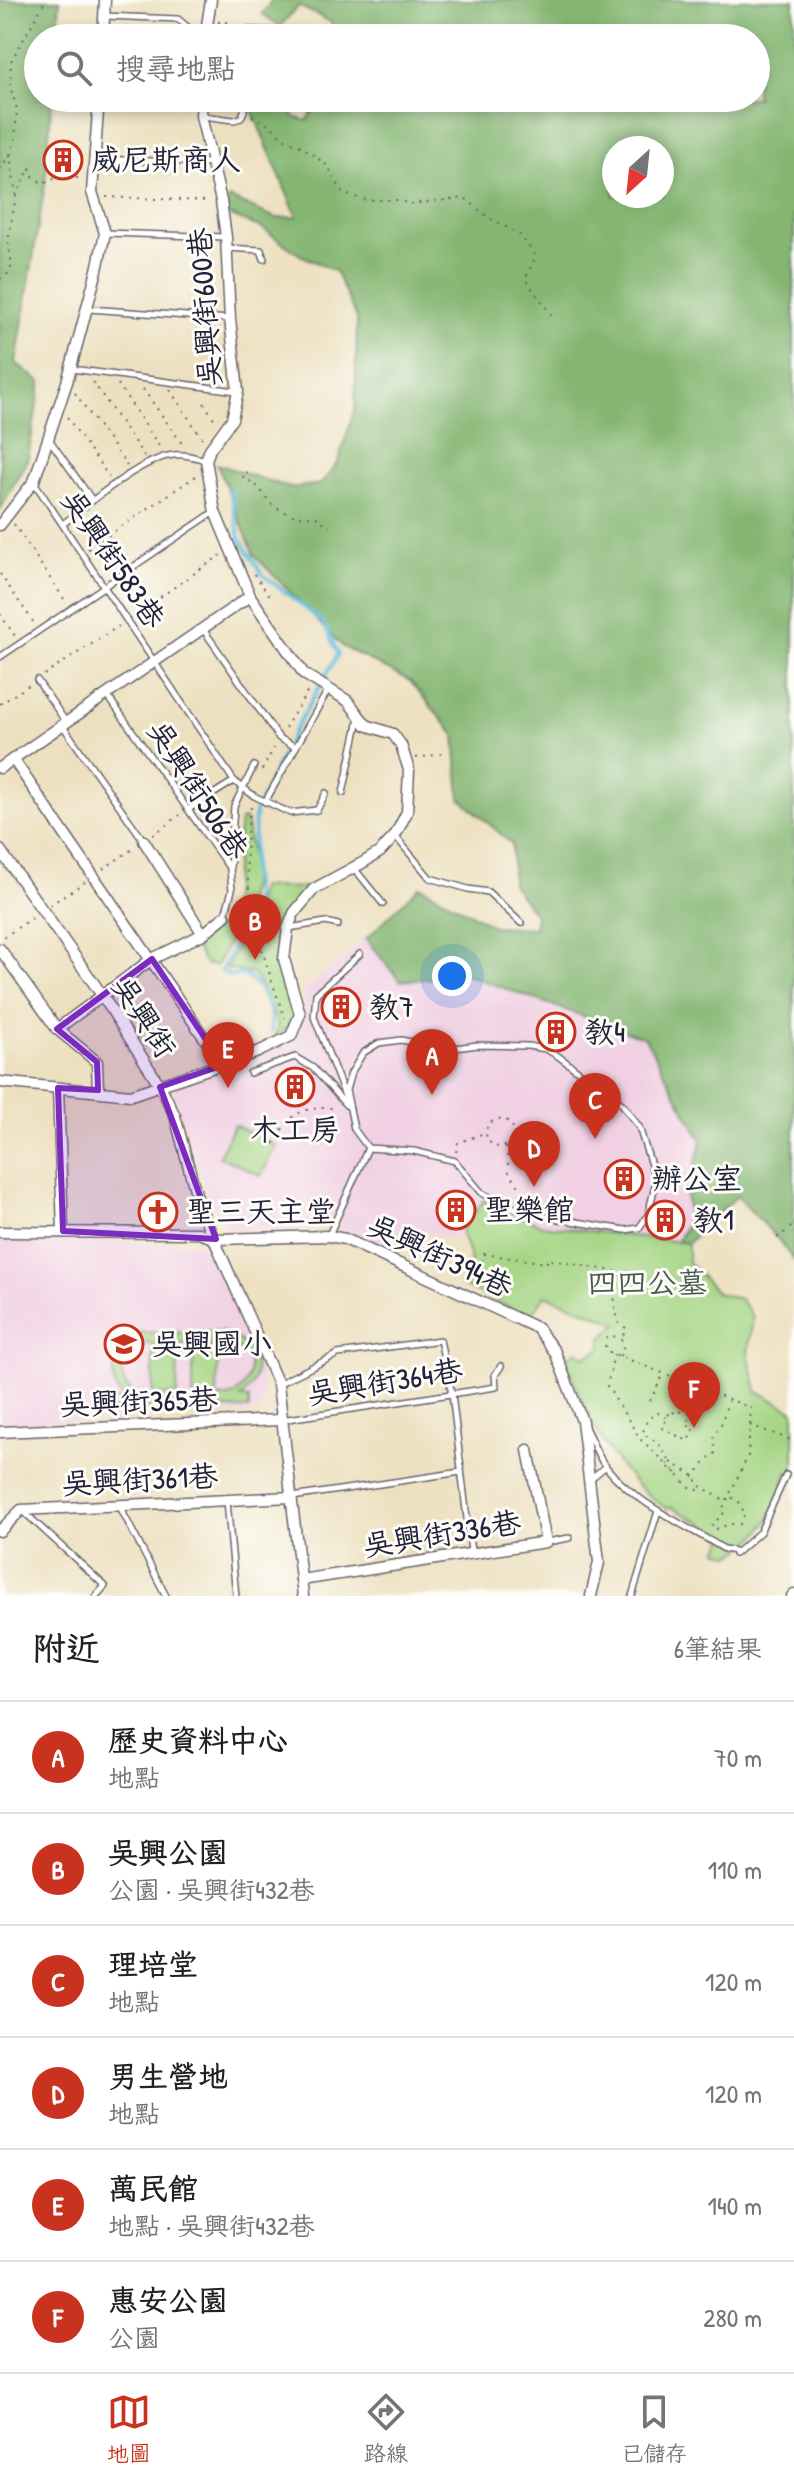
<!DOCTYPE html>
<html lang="zh-TW">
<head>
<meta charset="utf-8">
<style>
	:root { --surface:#fff; --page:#f6f6f6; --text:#202124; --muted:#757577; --line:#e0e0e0; --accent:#c8321e }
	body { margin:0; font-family:"Patrick Hand","LXGW WenKai TC",sans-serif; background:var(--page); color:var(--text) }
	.compass { position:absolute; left:602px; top:136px; width:72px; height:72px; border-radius:50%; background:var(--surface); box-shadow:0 4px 12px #0003; rotate:207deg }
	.you { position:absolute; left:452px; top:976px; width:28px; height:28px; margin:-20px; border:6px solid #fff; border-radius:50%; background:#1a73e8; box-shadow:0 0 0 12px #1a73e833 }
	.badge { display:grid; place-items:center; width:52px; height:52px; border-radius:50%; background:var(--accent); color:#fff; font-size:26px; font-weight:700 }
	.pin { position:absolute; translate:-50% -66px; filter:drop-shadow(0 2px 4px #0008) }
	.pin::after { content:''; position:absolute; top:42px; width:28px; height:24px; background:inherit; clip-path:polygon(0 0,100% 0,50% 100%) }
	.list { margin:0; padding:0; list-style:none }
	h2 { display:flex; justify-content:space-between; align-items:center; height:104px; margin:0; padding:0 32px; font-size:34px }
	h2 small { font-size:26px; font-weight:400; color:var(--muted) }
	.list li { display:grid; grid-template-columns:52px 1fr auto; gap:24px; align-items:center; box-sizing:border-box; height:112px; padding:0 32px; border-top:2px solid var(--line) }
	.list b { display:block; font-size:30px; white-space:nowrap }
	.list p { margin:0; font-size:26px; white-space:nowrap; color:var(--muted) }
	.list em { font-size:26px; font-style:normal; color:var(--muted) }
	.icon { flex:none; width:44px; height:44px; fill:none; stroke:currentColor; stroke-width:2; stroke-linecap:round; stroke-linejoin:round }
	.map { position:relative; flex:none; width:794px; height:1596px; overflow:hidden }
	.search { position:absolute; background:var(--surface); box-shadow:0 4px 12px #0003; left:24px; right:24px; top:24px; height:88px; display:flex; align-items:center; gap:20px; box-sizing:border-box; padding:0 28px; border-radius:44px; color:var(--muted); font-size:30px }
	.sheet { height:776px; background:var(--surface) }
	nav { display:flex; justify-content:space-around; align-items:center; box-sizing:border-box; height:112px; border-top:2px solid var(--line); background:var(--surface); font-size:22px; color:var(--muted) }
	nav a { display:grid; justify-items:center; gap:4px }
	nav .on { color:var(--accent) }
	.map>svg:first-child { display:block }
	.built { fill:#f1d0e3 }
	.green { fill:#a5d584; stroke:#647c60; stroke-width:2; fill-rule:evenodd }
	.forest { fill:#84b672; stroke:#536c56; stroke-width:2; fill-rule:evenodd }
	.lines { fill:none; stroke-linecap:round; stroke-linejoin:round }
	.stream { stroke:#5ebedc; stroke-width:4 }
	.lane-casing { stroke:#69646a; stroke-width:8 }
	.street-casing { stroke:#69646a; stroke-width:13 }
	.path { stroke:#69646a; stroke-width:2; stroke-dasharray:2 6; stroke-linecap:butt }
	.lane { stroke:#fff; stroke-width:5 }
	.street { stroke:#fff; stroke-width:10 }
	.marked { fill:#7b2cbf; fill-opacity:0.2; stroke:#7b2cbf; stroke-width:6; stroke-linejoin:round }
	.labels { text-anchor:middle; stroke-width:6; stroke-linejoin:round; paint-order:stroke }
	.poi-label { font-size:30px; fill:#22223b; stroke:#fdfcf7; text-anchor:start }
	.street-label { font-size:30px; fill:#22223b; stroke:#fdfcf7 }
	.park-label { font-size:30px; fill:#495851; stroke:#fdfcf7 }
</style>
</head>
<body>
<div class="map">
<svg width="794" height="1596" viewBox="0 0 794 1596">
	<rect width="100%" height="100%" fill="#fdfcf7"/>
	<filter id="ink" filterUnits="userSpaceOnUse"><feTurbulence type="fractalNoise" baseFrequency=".0125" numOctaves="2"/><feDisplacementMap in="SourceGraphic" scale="16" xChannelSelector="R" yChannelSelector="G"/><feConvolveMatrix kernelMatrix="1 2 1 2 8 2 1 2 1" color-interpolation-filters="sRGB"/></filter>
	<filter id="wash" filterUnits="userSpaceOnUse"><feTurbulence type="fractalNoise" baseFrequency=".006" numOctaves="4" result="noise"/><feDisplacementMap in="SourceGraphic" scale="32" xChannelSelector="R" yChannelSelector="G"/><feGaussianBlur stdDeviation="1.8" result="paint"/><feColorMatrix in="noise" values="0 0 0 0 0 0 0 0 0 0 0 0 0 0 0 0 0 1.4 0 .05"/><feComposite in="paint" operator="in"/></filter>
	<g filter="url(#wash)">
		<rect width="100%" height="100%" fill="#ede0c0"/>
		<!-- built -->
		<g class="built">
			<path d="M366 939 401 981 466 975 645 1038 702 1141 686 1196 689 1219 677 1242 542 1225 484 1201 455 1239 401 1227 389 1250 321 1221 310 1229H225L205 1187 172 1089 295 1042 305 1015 302 992Z"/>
			<path d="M57 1238 210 1245 262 1375 263 1405 258 1412 102 1421 0 1423V1240Z"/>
		</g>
		<!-- green -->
		<g class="green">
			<path d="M243 819 246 820 253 865 251 885 241 919 216 966 205 964 194 945 226 922 230 916 240 821Z"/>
			<path d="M261 887 307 888 290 909 278 956 290 983 295 1020 275 1037 278 1025 259 982 252 974 226 968 245 933Z"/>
			<path d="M234 1125 276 1145 261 1176 219 1156Z"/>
			<path d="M484 1200 542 1225 688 1243V1262L717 1293 740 1299 753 1317 748 1352 757 1391 794 1411V1473L787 1472C777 1507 765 1538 731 1555L718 1550 726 1536 671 1507 667 1509C610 1471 590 1420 565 1358L577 1351 584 1357 601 1349 602 1338 618 1323 545 1295 530 1317 461 1285 471 1260 461 1231Z"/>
			<path d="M222 1332C255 1342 268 1373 241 1398L249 1399V1409L111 1410V1400H125C107 1383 112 1360 127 1343H111V1333ZM144 1343 153 1344V1395H177L178 1344C195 1344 219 1340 235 1347 258 1356 251 1388 231 1396 221 1400 154 1400 142 1398 137 1397 131 1391 127 1388 114 1366 127 1355 144 1343Z"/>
			<path d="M193 1346H218L217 1396H193Z"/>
		</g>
		<!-- forest -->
		<g class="forest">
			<path d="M0 0H60L57 38H38V98H52L45 184 16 363 41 382 28 458 0 510Z"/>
			<path d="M272 0H794V1261L777 1238 737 1196 688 1243 677 1242 689 1219 686 1196 702 1141 645 1038 467 975 400 981 366 939 420 886 493 926 534 928 536 916 512 884V844L460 798 455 735 410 681 343 647 254 555 217 464 290 488 321 484 338 462 355 409 357 318 335 271 300 255 262 228 226 214 229 198 276 218 297 217 248 101 292 108 294 117 307 121 319 98H756V38H336L331 22 299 6 280 26 262 14ZM614 148H662V196H614Z"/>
		</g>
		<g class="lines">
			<!-- stream -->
			<path class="stream" d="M230 489 240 539 262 574 324 623 338 654 294 731 255 812 252 874 255 905 221 971 230 976 243 974C263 987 273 1007 271 1031"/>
		</g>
	</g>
	<g filter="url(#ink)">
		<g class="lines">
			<!-- lane casing -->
			<g class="lane-casing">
				<g id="lane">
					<path d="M105 16 178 19 191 30 205 31"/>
					<path d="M244 38 245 30 286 31 295 38"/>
					<path d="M202 116 234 120 241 118 244 111 245 98"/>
					<path d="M96 159 210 163"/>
					<path d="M106 233 226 237"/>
					<path d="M227 248 261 250 264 259"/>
					<path d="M89 309 230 319"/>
					<path d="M72 369 236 391"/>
					<path d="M49 439 92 500"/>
					<path d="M34 482 234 781 254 796 290 813 317 810 326 793"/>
					<path d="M63 524C87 505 143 457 174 455 184 454 195 457 205 460"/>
					<path d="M203 629 279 738 296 747"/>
					<path d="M0 657 214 512"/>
					<path d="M37 680 66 722"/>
					<path d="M107 695 230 869 232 890 225 915"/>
					<path d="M63 726 144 841"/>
					<path d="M343 793 359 719"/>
					<path d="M265 802 328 690"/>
					<path d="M189 809 234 781"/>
					<path d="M396 837 430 878 468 889 488 892 521 923"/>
					<path d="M230 868 234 806 254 766"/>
					<path d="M354 868 383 904"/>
					<path d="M289 928 326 922 338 925"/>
					<path d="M250 1073 295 1057 313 1068 346 1105"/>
					<path d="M350 1109 346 1090 351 1073 363 1053 379 1043 401 1040 448 1049 477 1045 528 1046 546 1049 558 1056 622 1104 639 1127 656 1181 648 1215 639 1228 625 1230 541 1216 508 1206 482 1193 455 1161 414 1151 368 1148 354 1129 350 1109 314 1017 316 994 360 954"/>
					<path d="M329 1235 368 1148"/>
					<path d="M280 1383 338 1354 440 1340 452 1394 471 1552"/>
					<path d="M281 1420 496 1387 495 1375 501 1366"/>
					<path d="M586 1429C592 1441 598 1457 606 1467 637 1505 684 1524 724 1549L735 1551V1554L760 1532 786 1475"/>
					<path d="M589 1480 606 1466"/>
					<path d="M292 1497 461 1472"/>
					<path d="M227 1501 236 1596"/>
					<path d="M119 1505 166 1596"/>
					<path d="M24 1512 105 1586 96 1596"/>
					<path d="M547 1542 569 1538"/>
					<path d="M632 1596 658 1511"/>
				</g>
			</g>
			<!-- street casing -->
			<g class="street-casing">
				<g id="street">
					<path d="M103 38 105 0"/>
					<path d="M205 38 211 0"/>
					<path d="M0 525 34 481 67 382 97 270 105 233 92 192 99 98"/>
					<path d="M13 759 223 1065"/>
					<path d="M0 768 250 596"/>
					<path d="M144 841 203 934"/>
					<path d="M0 850 102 995 161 1087 175 1116 199 1205 278 1384 303 1596"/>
					<path d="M0 949 57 1029 97 1062 98 1090"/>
					<path d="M57 1029 152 959 203 934 225 916"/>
					<path d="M0 1082 131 1095 258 1052 291 1036 300 1014 284 959 288 928 294 913 314 889 364 862 380 852 395 836 407 812 409 770 401 745 393 734 366 725 348 701 304 674 250 596 215 512 206 460 210 449 232 419 238 391 230 319 226 237 221 201 201 116 202 98"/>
					<path d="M58 1088 63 1231"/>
					<path d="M0 1232 199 1233 216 1239 329 1236 345 1239 537 1328 555 1352 582 1421 599 1562 591 1596"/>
					<path d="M0 1432 280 1420"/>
					<path d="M0 1531 21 1510 291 1497"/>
					<path d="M301 1580 546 1542 528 1450"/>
					<path d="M792 1596 794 1594"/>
				</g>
			</g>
			<!-- path -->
			<g class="path">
				<path d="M218 22H227L236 31"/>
				<path d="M252 116 271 126 283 138 303 147 328 166 342 192 350 196 367 200H398L410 204 465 198 489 218 519 234 536 256 525 279 553 317"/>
				<path d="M10 155 15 140 17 109 10 86 11 61 46 0"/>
				<path d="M0 169 10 155 16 195 30 168 33 176 43 184 58 177 80 178"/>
				<path d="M106 197 208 201"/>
				<path d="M0 279 9 273 12 265 8 241 16 196"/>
				<path d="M93 382 144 456"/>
				<path d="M118 384 161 449"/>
				<path d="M143 389 183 445"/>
				<path d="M170 390 202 438"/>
				<path d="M75 393 127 466"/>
				<path d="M204 403 215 420"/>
				<path d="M67 417 109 477"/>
				<path d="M248 472 242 476 257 486 273 506 291 515 316 517 330 527"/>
				<path d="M14 524 66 602"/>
				<path d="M88 549 196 476"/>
				<path d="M0 574 34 623"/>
				<path d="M254 574 270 596"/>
				<path d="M0 614 15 636"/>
				<path d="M134 615 221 555"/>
				<path d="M44 675 119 626"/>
				<path d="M0 704 29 685"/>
				<path d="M285 728 309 689"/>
				<path d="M416 758 447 753"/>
				<path d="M262 770 274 748"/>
				<path d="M251 807C236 878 261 952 285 1018"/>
				<path d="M153 835 180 815"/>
				<path d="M103 869 134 848"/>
				<path d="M50 905 85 882"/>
				<path d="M4 937 32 918"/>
				<circle cx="500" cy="1133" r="14"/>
				<path d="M274 1144C290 1112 301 1107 336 1108"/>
				<path d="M506 1147 509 1173 533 1205"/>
				<path d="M456 1152 458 1143 484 1133"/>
				<path d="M777 1238 794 1225"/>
				<path d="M619 1275 614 1303 619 1324 626 1328 622 1338"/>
				<path d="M476 1285 484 1254 547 1263V1259L639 1276"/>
				<path d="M614 1354 607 1386 641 1440 664 1461 665 1465 680 1475"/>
				<path d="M620 1356 623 1348 621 1339 613 1336 607 1338 605 1345 607 1351 751 1408 748 1456 723 1508 724 1513 711 1526 715 1529"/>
				<path d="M650 1401 663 1375"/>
				<path d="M683 1409 690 1412 687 1419 691 1421 688 1428 693 1430 688 1441 662 1428 669 1414 672 1416 674 1412 678 1414 699 1390"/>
				<path d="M666 1418 658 1413C648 1417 644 1424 643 1434L657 1442 671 1462 668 1464C680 1475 687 1492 703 1490"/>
				<path d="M750 1425 794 1441"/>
				<path d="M671 1462 697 1478V1484L725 1501"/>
				<path d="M693 1477 708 1459 715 1455 714 1435 721 1425 728 1401"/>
				<path d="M716 1529 730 1524H740L745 1515 739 1502 729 1496"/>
			</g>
			<!-- lane -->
			<use href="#lane" class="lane"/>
			<!-- street -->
			<use href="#street" class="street"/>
		</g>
	</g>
	<!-- marked area -->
	<path class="marked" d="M152 959 223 1065 160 1087 216 1239 63 1231 58 1088 98 1090 97 1062 57 1029Z"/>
	<!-- icons -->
	<defs>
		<g id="building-ring" transform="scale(2)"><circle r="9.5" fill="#fdfcf7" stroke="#c8321e" stroke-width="1.5"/><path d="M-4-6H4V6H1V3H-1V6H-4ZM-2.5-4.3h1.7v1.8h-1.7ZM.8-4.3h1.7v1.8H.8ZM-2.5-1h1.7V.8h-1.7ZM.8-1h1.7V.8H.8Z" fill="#c8321e"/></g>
		<g id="church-ring" transform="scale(2)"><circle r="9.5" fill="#fdfcf7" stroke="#c8321e" stroke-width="1.5"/><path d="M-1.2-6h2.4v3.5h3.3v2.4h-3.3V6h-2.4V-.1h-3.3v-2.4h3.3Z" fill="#c8321e"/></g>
		<g id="school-ring" transform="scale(2)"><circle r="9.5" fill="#fdfcf7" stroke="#c8321e" stroke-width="1.5"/><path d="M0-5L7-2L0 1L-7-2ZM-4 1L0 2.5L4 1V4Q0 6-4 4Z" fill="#c8321e"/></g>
	</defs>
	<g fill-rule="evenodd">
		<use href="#building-ring" x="63" y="160"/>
		<use href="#building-ring" x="341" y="1007"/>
		<use href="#building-ring" x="556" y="1032"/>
		<use href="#building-ring" x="295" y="1087"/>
		<use href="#building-ring" x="624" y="1179"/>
		<use href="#building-ring" x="456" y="1210"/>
		<use href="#church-ring" x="158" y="1212"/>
		<use href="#building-ring" x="665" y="1220"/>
		<use href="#school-ring" x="124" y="1344"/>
	</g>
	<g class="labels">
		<!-- poi labels -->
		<g class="poi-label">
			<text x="91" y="170">威尼斯商人</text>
			<text x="369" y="1017">教7</text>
			<text x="584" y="1042">教4</text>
			<text x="295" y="1140" text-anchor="middle">木工房</text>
			<text x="652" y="1189">辦公室</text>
			<text x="484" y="1220">聖樂館</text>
			<text x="186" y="1222">聖三天主堂</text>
			<text x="693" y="1230">教1</text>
			<text x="152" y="1354">吳興國小</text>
		</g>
		<!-- street labels -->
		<g class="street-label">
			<text transform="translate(205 307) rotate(-94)" y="10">吳興街600巷</text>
			<text transform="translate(113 559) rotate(56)" y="10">吳興街583巷</text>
			<text transform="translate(198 790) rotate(57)" y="10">吳興街506巷</text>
			<text transform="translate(144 1017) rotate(57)" y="10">吳興街</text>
			<text transform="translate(440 1256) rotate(25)" y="10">吳興街394巷</text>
			<text transform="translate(385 1382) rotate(-9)" y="10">吳興街364巷</text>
			<text transform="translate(139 1402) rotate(-2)" y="10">吳興街365巷</text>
			<text transform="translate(140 1480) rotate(-3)" y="10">吳興街361巷</text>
			<text transform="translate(442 1534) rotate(-9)" y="10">吳興街336巷</text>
		</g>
		<!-- park labels -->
		<g class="park-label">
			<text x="647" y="1293">四四公墓</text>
		</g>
	</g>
</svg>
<svg class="compass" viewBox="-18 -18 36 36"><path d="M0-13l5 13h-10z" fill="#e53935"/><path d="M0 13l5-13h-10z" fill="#757577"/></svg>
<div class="you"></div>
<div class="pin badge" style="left:432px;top:1095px">A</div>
<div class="pin badge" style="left:255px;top:960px">B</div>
<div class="pin badge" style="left:595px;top:1139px">C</div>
<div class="pin badge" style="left:534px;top:1187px">D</div>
<div class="pin badge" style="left:228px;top:1088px">E</div>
<div class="pin badge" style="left:694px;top:1428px">F</div>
<div class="search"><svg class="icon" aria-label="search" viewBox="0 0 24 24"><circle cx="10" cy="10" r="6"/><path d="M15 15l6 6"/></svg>搜尋地點</div>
</div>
<section class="sheet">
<h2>附近<small>6筆結果</small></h2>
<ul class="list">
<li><span class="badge">A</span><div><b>歷史資料中心</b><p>地點</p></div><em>70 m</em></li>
<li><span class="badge">B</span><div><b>吳興公園</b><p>公園 · 吳興街432巷</p></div><em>110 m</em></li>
<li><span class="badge">C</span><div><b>理培堂</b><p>地點</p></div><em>120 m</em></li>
<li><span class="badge">D</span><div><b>男生營地</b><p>地點</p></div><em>120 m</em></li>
<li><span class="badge">E</span><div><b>萬民館</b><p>地點 · 吳興街432巷</p></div><em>140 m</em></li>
<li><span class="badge">F</span><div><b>惠安公園</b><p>公園</p></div><em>280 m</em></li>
</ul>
</section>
<nav>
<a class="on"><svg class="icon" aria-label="map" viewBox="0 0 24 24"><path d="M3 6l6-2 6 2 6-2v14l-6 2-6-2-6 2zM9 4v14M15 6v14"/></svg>地圖</a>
<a><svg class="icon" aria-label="directions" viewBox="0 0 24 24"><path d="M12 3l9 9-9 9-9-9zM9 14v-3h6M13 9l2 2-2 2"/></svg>路線</a>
<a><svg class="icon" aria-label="saved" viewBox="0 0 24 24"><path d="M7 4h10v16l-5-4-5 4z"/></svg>已儲存</a>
</nav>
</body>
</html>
